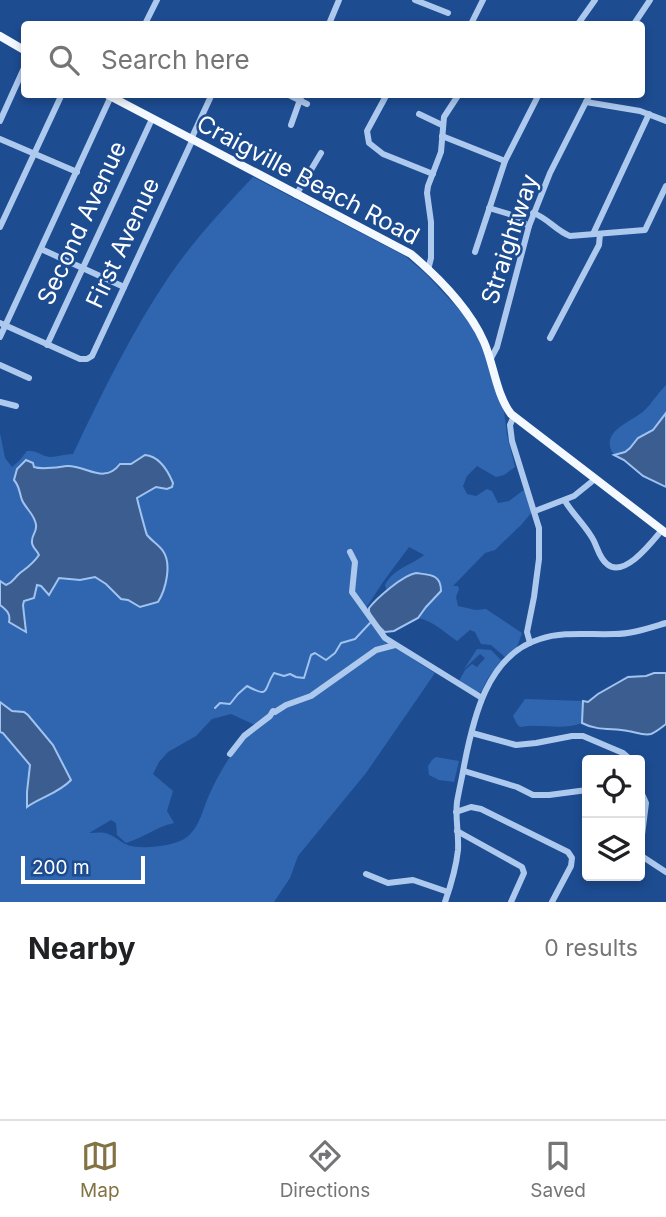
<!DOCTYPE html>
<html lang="en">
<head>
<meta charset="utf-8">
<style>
	:root { --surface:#fff; --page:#f6f6f6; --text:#202124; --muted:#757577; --line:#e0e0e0; --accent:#837344 }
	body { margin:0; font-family:Inter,sans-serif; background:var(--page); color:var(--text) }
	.controls { position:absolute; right:21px; bottom:21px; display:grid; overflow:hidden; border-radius:7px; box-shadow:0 4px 10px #0003 }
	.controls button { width:63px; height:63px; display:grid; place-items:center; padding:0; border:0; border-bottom:2px solid var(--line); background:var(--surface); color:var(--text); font:35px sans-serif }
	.scale { position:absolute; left:21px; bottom:18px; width:124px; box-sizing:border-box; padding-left:7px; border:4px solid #fff; border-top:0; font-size:19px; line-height:24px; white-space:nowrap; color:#fff; -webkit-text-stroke:5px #1d4c91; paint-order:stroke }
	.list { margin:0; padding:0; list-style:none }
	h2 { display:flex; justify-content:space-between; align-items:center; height:91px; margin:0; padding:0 28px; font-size:30px }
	h2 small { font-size:23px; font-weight:400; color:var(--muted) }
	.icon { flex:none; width:38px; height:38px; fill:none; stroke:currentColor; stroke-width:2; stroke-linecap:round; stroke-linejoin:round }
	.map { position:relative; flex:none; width:666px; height:902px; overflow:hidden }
	.search { position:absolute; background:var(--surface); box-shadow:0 4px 10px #0003; left:21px; right:21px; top:21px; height:77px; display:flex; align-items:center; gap:18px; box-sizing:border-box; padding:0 24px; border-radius:7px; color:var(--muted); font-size:26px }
	.sheet { height:217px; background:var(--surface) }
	nav { display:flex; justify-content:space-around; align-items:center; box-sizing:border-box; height:98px; border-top:2px solid var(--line); background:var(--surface); font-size:19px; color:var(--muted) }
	nav a { display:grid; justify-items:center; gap:4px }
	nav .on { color:var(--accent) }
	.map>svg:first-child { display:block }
	.green { fill:#3066af; fill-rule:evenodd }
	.water { fill:#3c5d90; stroke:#a1c3f0; stroke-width:2 }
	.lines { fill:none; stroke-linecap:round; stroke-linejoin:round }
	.stream { stroke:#a1c3f0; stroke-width:2 }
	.minor { stroke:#adc9ee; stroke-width:6 }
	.major { stroke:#f4f8ff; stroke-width:8 }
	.labels { text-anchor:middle; stroke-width:5; stroke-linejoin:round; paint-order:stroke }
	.street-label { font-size:24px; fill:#fff; stroke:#1d4c91 }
</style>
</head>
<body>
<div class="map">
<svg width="666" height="902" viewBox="0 0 666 902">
	<rect width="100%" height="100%" fill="#1d4c91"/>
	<!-- green -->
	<g class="green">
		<path d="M253 177 405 256 426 274 468 319 480 341 504 411 507 435 515 467 504 475 496 477 477 466 467 476 463 486 467 494 476 496 487 489 492 491 498 503 509 501 525 489 533 511 521 525 495 550 485 553 453 586H458L459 589 456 597 458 606 476 610 486 609 522 633 517 647 506 658 491 645 481 644 475 632 470 630 457 641C445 633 434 621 418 618L426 607 437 597 404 578 387 592 385 585C394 568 410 566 424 555L409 547 383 582 366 608C372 617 378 629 385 636 400 651 417 662 435 673L366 773 298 856 290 878 274 902H0V732L3 733 30 765 27 792 36 801 41 797 65 787 12 711 0 702V605C6 610 11 613 10 622L22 630 23 602 37 585 41 586 54 575 147 535C143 521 136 512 137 498L140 496 117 472 102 475 51 467 43 469 34 467 19 486 23 503 36 522 39 556 27 569 21 573 12 582 6 585 0 581V433L5 458 12 467 19 461 27 451C38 450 41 456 50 457 57 457 65 454 73 454 102 393 132 331 170 275 194 240 224 208 253 177ZM231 714 255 725C237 743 220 771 210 793 203 808 200 827 187 837 177 845 153 848 140 847 121 847 120 837 105 833 100 832 94 833 89 833L111 820 116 823 117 835 126 843C143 838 156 827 174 823L167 811 173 791 153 774 159 762 168 752 196 736 212 719Z"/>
		<path d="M666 385V413L659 423 653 429 638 438 625 452 614 455C598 432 631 422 644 411 652 403 658 393 666 385Z"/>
		<path d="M477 649 491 650 502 661 488 678 481 692 477 693 459 681 465 670 472 664 477 667 485 658 480 654 464 669Z"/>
		<path d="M525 699 583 701 582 723C562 731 541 723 520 727L517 724 513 716Z"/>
		<path d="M436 757 459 761 454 782 439 780 429 775 428 766 432 760Z"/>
	</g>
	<!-- water -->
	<g class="water">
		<path d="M666 413V487L643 476 624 460 614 455 625 452 630 448 638 438 653 430Z"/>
		<path d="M145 455C159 456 168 471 173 483L172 487 167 489 156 487 137 498C138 503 146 533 147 535 152 541 159 545 163 551 172 564 166 589 158 602L140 607 128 600 121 599 106 584 95 577 80 580 59 578 49 595 41 586 37 585 34 598 24 601 23 605 26 632 9 622C11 613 6 610 0 605V581L6 585C14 582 14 578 20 573 28 567 33 564 39 555 37 550 31 547 32 541 32 534 37 532 36 525 35 515 26 509 22 500 19 492 20 487 14 480L17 469 26 460 33 463 34 467C43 470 58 467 67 466 86 465 104 485 120 464H131Z"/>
		<path d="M416 573C430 575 441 574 441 591L426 607 418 618 394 631 385 632C378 626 368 618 369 608 377 598 403 575 416 573Z"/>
		<path d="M654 673H666V724C662 727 656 732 651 734 644 736 635 732 628 731 613 728 597 731 582 723L583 701 588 702 598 694 628 677 646 676Z"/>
		<path d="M0 702 12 711 24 712 28 715 53 745 71 780C59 793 41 797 27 807V792L30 765 3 733 0 732Z"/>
	</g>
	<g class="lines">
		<!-- stream -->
		<path class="stream" d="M215 708 220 703 230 704 238 694 247 686C271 699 263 689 274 673L284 676 290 674 296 677 304 678 311 655 315 653 326 660 335 653 341 643 355 639 370 623"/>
		<!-- minor -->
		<g class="minor">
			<path d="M415 0 448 13"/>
			<path d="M145 24 157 0"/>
			<path d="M329 24 339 0"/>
			<path d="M471 24 483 0"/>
			<path d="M578 24 595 0"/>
			<path d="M634 24 650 0"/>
			<path d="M287 94 307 104"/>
			<path d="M387 94 367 131 369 143 383 154 433 174"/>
			<path d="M491 94H492"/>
			<path d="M586 102 640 111 666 121"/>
			<path d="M419 114 442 125"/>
			<path d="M0 121 24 68"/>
			<path d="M291 125 302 94"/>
			<path d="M442 136 505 161"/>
			<path d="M0 139 77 172"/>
			<path d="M296 195 321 153"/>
			<path d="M489 208 509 214 529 226"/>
			<path d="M533 213C548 218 556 231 570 236L645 230 666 186"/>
			<path d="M0 227 62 94"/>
			<path d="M593 234 649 114"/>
			<path d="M41 249 124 287"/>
			<path d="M475 252 505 161 539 94"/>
			<path d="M428 270 431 258V222L427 193 428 186 441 152 444 117 459 94"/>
			<path d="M0 323 80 359H87L92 356 192 141 193 135 212 94"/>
			<path d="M0 337 112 94"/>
			<path d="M550 338 599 245 600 234"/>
			<path d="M47 345 152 119"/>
			<path d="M490 360 497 347 529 226 550 173 590 94"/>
			<path d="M0 365 29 378"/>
			<path d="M0 402 16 406"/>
			<path d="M514 416 510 425 512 441 539 528V559L534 597 527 632 530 643"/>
			<path d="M565 501C572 513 583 523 591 536 597 544 598 557 607 564 624 579 652 542 662 530"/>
			<path d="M535 511 574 496 595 479"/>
			<path d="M350 552 355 562 352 592 385 638 482 698"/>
			<path d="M472 733 516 745 536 743 572 736H583L623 753 631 760"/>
			<path d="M230 754 244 736 270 716 273 711 275 712 286 705 311 696 376 650 395 645"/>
			<path d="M464 771 517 787 533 795H549L587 790"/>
			<path d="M640 779 642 794 646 803 642 835 640 839"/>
			<path d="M456 812 471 807 481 809 568 852 572 858 571 866 552 902"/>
			<path d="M457 831 522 867 524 873 511 902"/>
			<path d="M640 855 666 872"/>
			<path d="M366 874 388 883 413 880 448 892"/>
			<path d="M445 902C451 885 456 868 458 850 459 834 455 818 457 802 459 790 462 778 464 766 473 719 487 655 540 639 563 631 590 635 614 634 632 634 649 628 666 623"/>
		</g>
		<!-- major -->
		<g class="major">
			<path d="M0 36 24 50"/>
			<path d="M106 94 411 254C438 277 470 310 484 342 494 365 496 394 511 414L666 533"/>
		</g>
	</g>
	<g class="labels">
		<!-- street labels -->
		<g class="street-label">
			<text transform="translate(308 180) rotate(28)" y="8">Craigville Beach Road</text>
			<text transform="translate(82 223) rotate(-65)" y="8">Second Avenue</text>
			<text transform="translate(510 239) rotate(-72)" y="8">Straightway</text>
			<text transform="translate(123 243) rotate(-65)" y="8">First Avenue</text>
		</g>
	</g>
</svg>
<div class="controls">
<button><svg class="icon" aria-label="locate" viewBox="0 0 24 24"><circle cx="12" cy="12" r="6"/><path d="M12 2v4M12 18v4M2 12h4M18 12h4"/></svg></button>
<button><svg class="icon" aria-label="layers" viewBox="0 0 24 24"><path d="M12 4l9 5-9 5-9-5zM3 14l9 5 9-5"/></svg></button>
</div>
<div class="scale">200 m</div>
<div class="search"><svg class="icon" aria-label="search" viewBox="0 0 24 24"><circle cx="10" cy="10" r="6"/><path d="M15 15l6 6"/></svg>Search here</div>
</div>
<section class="sheet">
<h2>Nearby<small>0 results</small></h2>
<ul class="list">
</ul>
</section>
<nav>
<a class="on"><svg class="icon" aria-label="map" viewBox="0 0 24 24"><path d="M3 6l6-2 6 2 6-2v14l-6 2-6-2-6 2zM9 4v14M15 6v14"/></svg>Map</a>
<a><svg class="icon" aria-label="directions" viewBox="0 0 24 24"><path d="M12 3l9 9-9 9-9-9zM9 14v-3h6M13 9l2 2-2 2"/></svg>Directions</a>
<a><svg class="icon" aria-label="saved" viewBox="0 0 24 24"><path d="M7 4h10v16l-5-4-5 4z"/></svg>Saved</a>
</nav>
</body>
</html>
